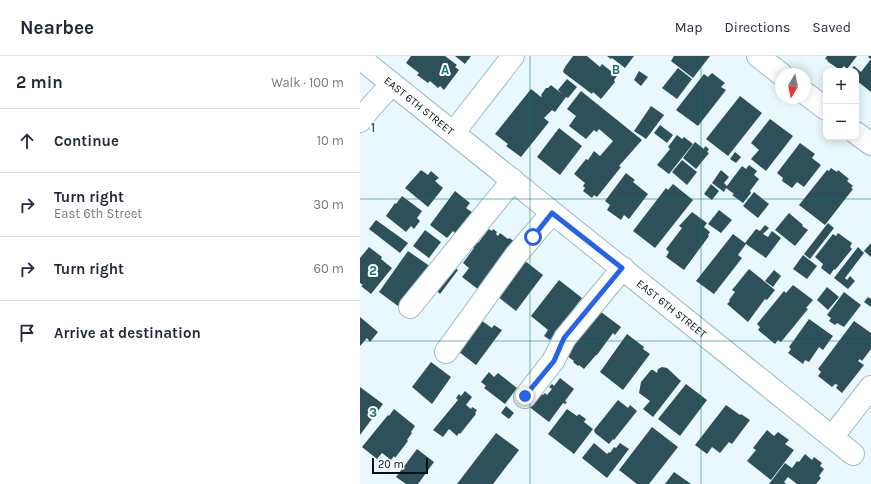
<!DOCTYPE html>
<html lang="en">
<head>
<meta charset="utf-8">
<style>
	:root { --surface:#fff; --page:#f6f6f7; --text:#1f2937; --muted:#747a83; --line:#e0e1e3 }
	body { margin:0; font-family:Karla,sans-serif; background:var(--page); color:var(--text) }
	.controls { position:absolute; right:12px; top:12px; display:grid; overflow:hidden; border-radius:8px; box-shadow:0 2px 10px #0003 }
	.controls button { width:36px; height:36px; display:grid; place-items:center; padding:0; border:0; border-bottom:1px solid var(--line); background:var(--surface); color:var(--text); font:20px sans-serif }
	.compass { position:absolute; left:415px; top:12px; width:36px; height:36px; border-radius:50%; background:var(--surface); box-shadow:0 2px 10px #0003; rotate:190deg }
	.scale { position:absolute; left:12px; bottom:10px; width:56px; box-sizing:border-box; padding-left:4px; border:2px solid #051115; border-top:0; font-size:11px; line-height:14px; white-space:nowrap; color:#051115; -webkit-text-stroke:3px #fff; paint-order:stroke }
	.stop { position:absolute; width:12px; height:12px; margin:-9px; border:3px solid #2563eb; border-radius:50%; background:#fff }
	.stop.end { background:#2563eb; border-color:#fff; box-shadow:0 1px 4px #0008 }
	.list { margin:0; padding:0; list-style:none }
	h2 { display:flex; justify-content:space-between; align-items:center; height:52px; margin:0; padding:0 16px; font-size:17px }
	h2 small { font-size:13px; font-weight:400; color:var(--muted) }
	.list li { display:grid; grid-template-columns:26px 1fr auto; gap:12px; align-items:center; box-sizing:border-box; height:64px; padding:0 16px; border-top:1px solid var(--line) }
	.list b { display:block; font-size:15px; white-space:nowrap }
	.list p { margin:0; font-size:13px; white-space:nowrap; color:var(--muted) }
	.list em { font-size:13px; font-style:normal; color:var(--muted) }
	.icon { flex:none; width:22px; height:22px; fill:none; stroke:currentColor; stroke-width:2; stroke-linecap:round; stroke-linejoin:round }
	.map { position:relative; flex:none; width:511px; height:428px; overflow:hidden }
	header { display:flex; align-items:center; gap:24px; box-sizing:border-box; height:56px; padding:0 20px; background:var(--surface); border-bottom:1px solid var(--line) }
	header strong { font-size:19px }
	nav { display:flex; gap:22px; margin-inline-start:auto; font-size:14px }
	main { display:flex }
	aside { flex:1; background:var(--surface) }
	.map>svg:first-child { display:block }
	.building { fill:#2d505a }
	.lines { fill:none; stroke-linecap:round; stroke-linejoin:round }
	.minor-casing { stroke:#99bcc7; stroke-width:24 }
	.minor { stroke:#fff; stroke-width:22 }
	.route { stroke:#2563eb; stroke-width:5 }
	.grid { fill:none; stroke:#0f766e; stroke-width:1; stroke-opacity:0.55 }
	.labels { text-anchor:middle; stroke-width:4; stroke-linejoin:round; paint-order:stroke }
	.street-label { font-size:11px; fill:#051115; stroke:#fff }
	.grid-label { font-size:13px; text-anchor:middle; font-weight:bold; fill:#0f766e; stroke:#fff; stroke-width:4; stroke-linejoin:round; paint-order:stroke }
</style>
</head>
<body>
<header>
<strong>Nearbee</strong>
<nav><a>Map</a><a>Directions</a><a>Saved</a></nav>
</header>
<main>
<aside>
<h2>2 min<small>Walk · 100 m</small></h2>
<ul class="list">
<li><svg class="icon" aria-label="ahead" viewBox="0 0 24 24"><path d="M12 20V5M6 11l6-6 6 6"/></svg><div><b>Continue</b></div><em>10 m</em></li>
<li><svg class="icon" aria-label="right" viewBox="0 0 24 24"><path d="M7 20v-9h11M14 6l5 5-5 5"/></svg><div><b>Turn right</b><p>East 6th Street</p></div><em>30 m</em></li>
<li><svg class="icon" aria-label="right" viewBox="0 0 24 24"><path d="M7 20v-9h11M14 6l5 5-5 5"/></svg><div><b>Turn right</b></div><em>60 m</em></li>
<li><svg class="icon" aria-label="arrive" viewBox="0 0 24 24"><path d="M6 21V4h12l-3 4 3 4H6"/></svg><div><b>Arrive at destination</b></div></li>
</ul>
</aside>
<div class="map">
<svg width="511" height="428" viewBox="0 0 511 428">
	<rect width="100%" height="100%" fill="#e9f8fc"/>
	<!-- building -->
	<g class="building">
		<path d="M51 0H85L97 9 95 11 99 14 84 34 80 30 78 32 70 25 68 27 57 19 59 17 46 7Z"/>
		<path d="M95 0H111L105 8Z"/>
		<path d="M213 0H227L240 11 242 8 257 20 254 24 255 26 241 43 233 36 232 38 204 17 203 15 205 11Z"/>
		<path d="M247 0H274L265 12 252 2 251 3Z"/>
		<path d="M314 0H350L333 22 311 5Z"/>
		<path d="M467 0H497L487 13 484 10 480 14 467 5 468 4 465 3Z"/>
		<path d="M509 0H511V36L496 24V15H490L494 10 501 16 511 3 508 1Z"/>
		<path d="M318 12 332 23 317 43 302 32Z"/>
		<path d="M279 15 288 21 281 30 274 24Z"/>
		<path d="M352 17 365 27 361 31 366 34 338 70 316 54 344 18 348 21Z"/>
		<path d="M207 23 217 31 208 42 206 41 195 56 192 54 184 62 189 66 161 101 146 90 148 88 135 78 171 33 181 41 182 40 181 39 186 32H188L191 29 202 38 198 34Z"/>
		<path d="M221 35 282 84 259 110 261 111 237 141 234 139 232 142 223 135 225 132 223 130 225 127 214 118 226 103 228 104 234 95 240 100 253 85 239 73 237 76 234 74 226 83 209 70 216 60 207 53Z"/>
		<path d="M380 40 402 57 368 100 346 83Z"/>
		<path d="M291 50 304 59 286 83 274 75Z"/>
		<path d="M410 63 433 80 406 115 391 103 399 94 391 87Z"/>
		<path d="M300 69 313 79 307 87 294 77Z"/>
		<path d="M199 72 222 90 200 119 177 101Z"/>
		<path d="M317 79 322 83 324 81 333 88 309 118 297 109 310 93 308 91Z"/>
		<path d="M335 86 344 93 345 90 349 93 347 96 349 97 336 113 323 102Z"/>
		<path d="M440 87 455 98 452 102 461 109 444 131 437 126 432 132 422 125 423 122 417 117Z"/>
		<path d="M375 96 381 101 376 107 370 103Z"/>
		<path d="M322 104 337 116 327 129 312 116Z"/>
		<path d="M389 109 397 115 394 119 399 123 390 135 391 137 383 147 372 139 374 138 366 132 364 136 352 127 361 114 369 121 364 127 367 130 382 110 386 113Z"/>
		<path d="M471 112 477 116 478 114 489 123 487 125 493 130 491 132 493 133 465 169 439 149 467 114 469 115Z"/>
		<path d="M61 114 68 119 71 115 79 122 75 125 83 132 68 151 45 132Z"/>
		<path d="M266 117 275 124 273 126 288 138 269 163 264 159 261 164 247 154 250 149 245 145Z"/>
		<path d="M313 128 333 144 295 192 273 175 306 132 308 134Z"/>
		<path d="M351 128 359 135 352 144 344 138Z"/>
		<path d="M95 135 110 147 106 152 116 159 97 179 93 175 87 182 70 169Z"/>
		<path d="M394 136 409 148 398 162 383 150Z"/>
		<path d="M42 140 62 155 57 162 60 165 54 173 51 170 46 176 26 160 35 147 36 148Z"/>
		<path d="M359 154 372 164 361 177 348 168Z"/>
		<path d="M332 156 347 167 344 171 350 176 348 179 349 180 324 214 306 201 309 196 306 193 322 172 319 170Z"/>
		<path d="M429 157 443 169 442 170 448 174 435 190 415 174Z"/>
		<path d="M16 164 48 187 40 197 9 173Z"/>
		<path d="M468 167 474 172 450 203 444 198Z"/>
		<path d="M405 169 409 172 403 178 408 181 412 175 421 182 406 202 386 188 378 199 382 202 354 238 336 225 373 178 385 187 396 173 400 175Z"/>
		<path d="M129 173 132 175 133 173 137 176 136 178 138 180 140 177 148 183 149 182 154 185 119 234 102 221 109 212 103 207 114 192 112 191 116 186 118 187Z"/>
		<path d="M65 174 81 186 69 202 53 190Z"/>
		<path d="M478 177 492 187 490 191 492 193 475 214 474 213 470 219 461 212 463 208 455 201 473 178 476 180Z"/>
		<path d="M511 187V201L504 195Z"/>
		<path d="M9 191 22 201 21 203 32 212 11 238 1 230 3 229 0 227V202Z"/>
		<path d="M498 191 504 197 485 222 487 224 490 220 495 225 488 233 474 222Z"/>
		<path d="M48 195 71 211 42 253 19 236Z"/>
		<path d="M443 199 457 210 447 223 433 213Z"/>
		<path d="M160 201 183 219 156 255 133 237Z"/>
		<path d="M90 209 98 214 80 238 73 231Z"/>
		<path d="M389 213 415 234 407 244 405 243 388 266 367 248 370 245 369 244 375 236 372 234Z"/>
		<path d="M414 214 421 220 413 231 405 225Z"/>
		<path d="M199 224 222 242 190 284 184 280 188 274 171 260Z"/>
		<path d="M433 229 453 244 446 252 448 253 421 286 418 284 415 288 398 274 400 271 397 268 424 235 426 237Z"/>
		<path d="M467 231 479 241 468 254 457 244Z"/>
		<path d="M484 236 501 249 484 271 477 267 475 269 469 265 471 262 467 259Z"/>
		<path d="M508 241 511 243V251L504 246Z"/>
		<path d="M237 253 261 271 255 279 253 277 237 299H236L224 313 219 309 218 310 213 306 214 305 203 297Z"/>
		<path d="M0 261 18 276 10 286 7 282 0 290Z"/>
		<path d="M118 262 132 272 134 269 142 274 116 309 94 292Z"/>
		<path d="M449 263 473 280 463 294 459 291 449 306 445 304 443 308 428 297 431 293 429 291Z"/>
		<path d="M494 265 511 277V293L502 305 500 303 498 305 504 309 482 337 476 332 478 329 475 328 472 331 458 320 461 316 458 313Z"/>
		<path d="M267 278 284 291 283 293 290 298 263 334 240 316Z"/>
		<path d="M71 306 91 321 72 348 52 331Z"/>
		<path d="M302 311 307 312 321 325 293 361 283 353 290 345 279 337 281 326 291 314H293L297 317 298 313Z"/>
		<path d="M129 316 134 321 138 317 157 332 145 348 124 332 126 330 121 326Z"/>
		<path d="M200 322 214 333 205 345 207 346 205 348 203 347 189 366 168 350 179 336 183 339 185 337 187 339 192 333 189 331 192 328 194 330Z"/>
		<path d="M326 328 347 344 320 380 298 363Z"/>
		<path d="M0 331 23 348 0 379Z"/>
		<path d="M105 335 112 341 106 349 111 353 112 351 117 354 115 357 116 358 100 378 99 377 97 380 89 373 83 381 73 374 98 344 96 342 99 338 101 340Z"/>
		<path d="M258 344 268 352 270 349 277 355 254 384 253 383 249 388 235 377 234 374Z"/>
		<path d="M366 349 380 359 381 358 390 364 372 388 369 386 360 397 352 391 347 398 335 389Z"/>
		<path d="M146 350 154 357 149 363 141 357Z"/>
		<path d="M34 353 55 370 51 376 52 377 47 384 48 385 35 402 34 400 31 404 22 397 17 403 2 391 28 359 29 360Z"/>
		<path d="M207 353 217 360 219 358 226 363 224 366 233 373 214 398 188 378Z"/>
		<path d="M292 371 318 391 289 428H277L259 414Z"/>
		<path d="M407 374 414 380 418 376 429 384 425 388 434 394 411 424 387 405 396 394 393 392Z"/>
		<path d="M136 377 159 394 133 428H97Z"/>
		<path d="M234 387 247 398 249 396 250 397 254 391 256 392 260 387 269 393 247 422 222 402Z"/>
		<path d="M57 393 74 406 58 428H46L36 421Z"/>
		<path d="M445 398 452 404 454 401 462 407 460 410 464 413 459 420 461 422 456 428H437L428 421 424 426 426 428H409L425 407 432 412 437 405 439 406Z"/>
		<path d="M314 416 331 428H305Z"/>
	</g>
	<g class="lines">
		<!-- minor casing -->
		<g class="minor-casing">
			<g id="minor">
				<path d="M398 0 421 18"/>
				<path id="s1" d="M0 2 493 398"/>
				<path d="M445 37 466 53"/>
				<path d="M0 65 10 52 32 28"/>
				<path d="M94 76 153 0"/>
				<path d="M496 77 511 88"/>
				<path d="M50 251 153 124"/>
				<path d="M86 296 156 199 192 157"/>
				<path d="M165 341 193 305 205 282 263 212"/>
				<path d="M472 381 511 331"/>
			</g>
		</g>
		<!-- minor -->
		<use href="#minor" class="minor"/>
	</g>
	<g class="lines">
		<!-- route -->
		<path class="route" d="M165 340 194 305 204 282 262 212 192 157 173 181"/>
	</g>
	<!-- grid -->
	<path class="grid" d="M170 0V428M341 0V428M0 143H511M0 285H511"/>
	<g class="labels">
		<!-- street labels -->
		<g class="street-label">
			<text dy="4" stroke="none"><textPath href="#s1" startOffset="76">EAST 6TH STREET</textPath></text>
			<text dy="4" stroke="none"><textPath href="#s1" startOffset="400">EAST 6TH STREET</textPath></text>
		</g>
	</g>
	<g class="grid-label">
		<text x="85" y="18">A</text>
		<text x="256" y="18">B</text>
		<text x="13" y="76">1</text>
		<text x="13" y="219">2</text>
		<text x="13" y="361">3</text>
	</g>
</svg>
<div class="controls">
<button>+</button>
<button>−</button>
</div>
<svg class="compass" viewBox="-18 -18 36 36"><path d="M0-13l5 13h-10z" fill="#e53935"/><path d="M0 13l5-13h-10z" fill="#747a83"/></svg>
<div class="scale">20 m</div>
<div class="stop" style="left:173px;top:181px"></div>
<div class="stop end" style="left:165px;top:340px"></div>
</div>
</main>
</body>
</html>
